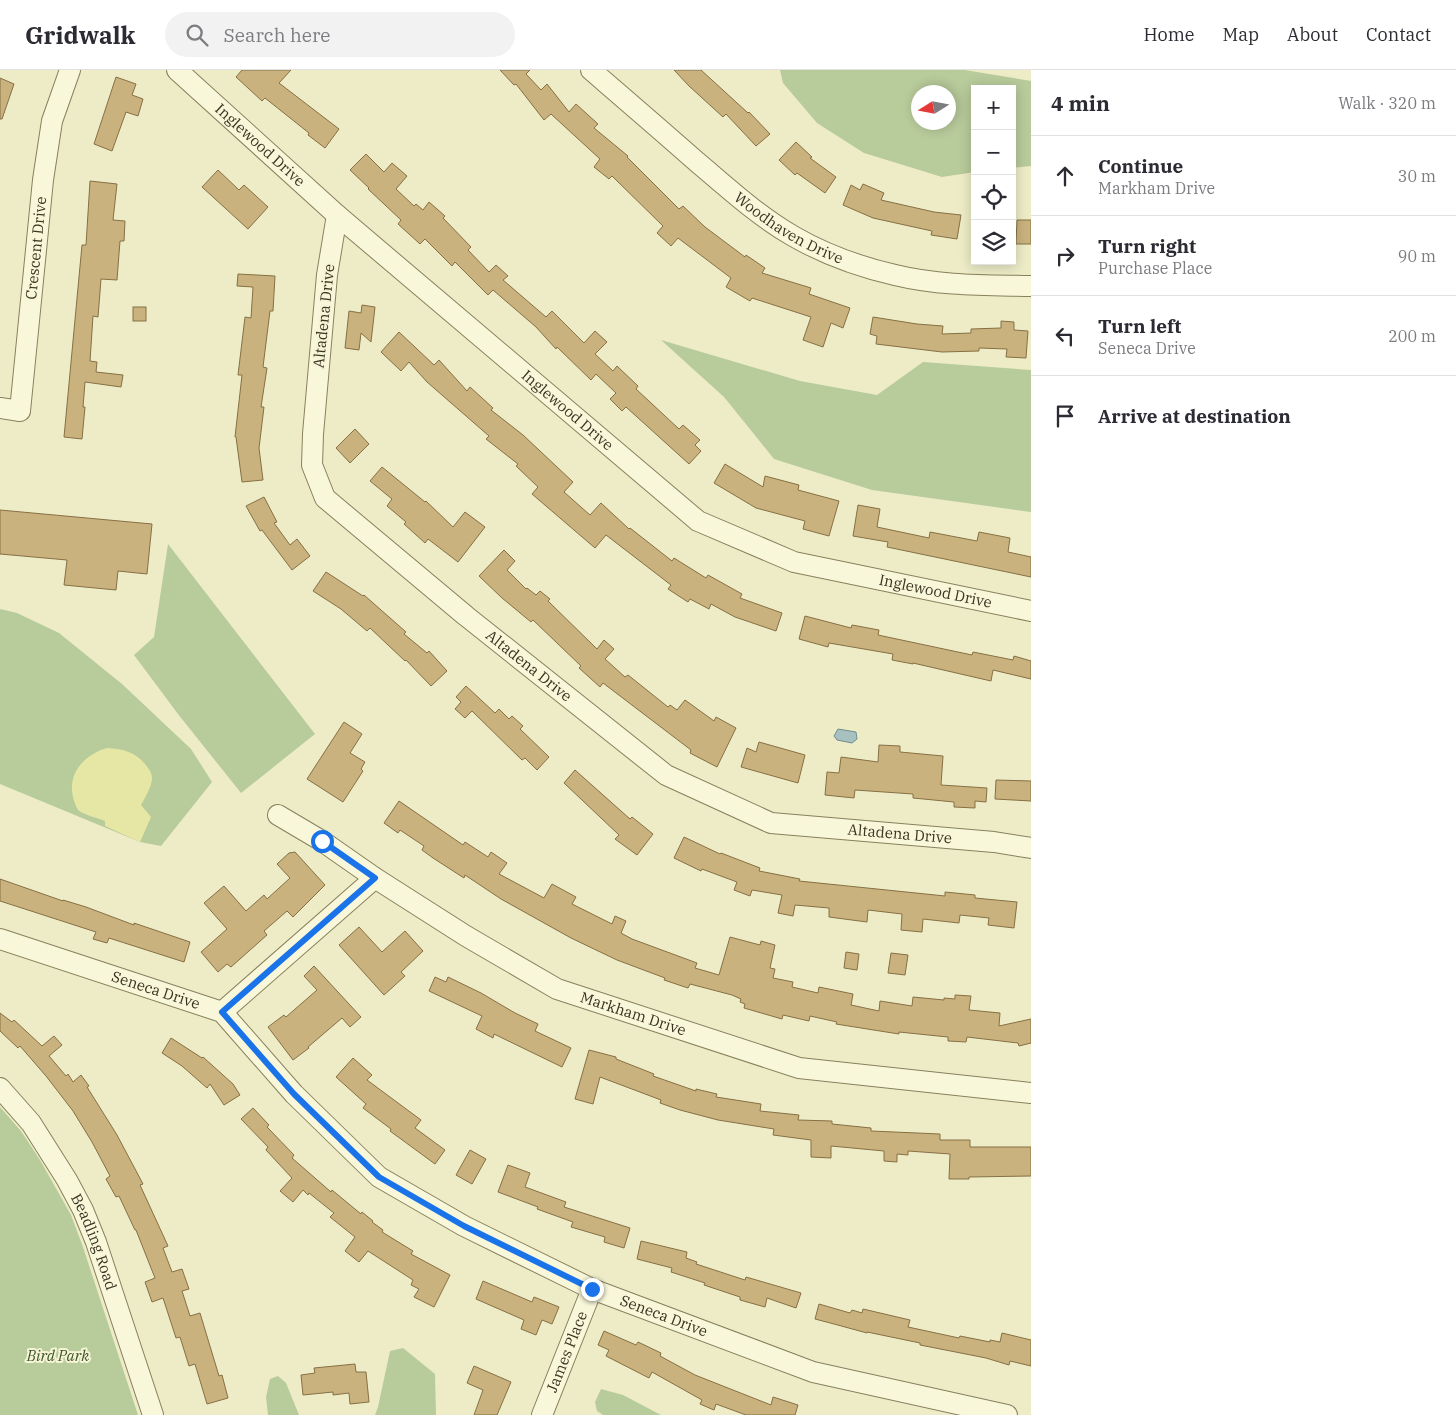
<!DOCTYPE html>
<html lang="en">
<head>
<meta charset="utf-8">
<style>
	:root { --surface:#fff; --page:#f2f2f3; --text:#2b2b33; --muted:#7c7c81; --line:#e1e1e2 }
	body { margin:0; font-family:"IBM Plex Serif",serif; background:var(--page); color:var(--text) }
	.controls { position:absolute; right:15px; top:15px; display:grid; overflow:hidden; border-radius:0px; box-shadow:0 2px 12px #0003 }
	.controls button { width:45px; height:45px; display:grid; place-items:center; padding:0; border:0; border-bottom:1px solid var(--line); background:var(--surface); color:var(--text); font:25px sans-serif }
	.compass { position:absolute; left:911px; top:15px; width:45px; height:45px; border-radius:50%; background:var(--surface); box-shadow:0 2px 12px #0003; rotate:259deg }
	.stop { position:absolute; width:15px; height:15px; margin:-11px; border:4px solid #1a73e8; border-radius:50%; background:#fff }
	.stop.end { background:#1a73e8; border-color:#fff; box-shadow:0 1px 5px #0008 }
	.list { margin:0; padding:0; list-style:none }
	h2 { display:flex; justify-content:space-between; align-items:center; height:65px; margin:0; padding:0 20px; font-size:21px }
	h2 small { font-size:16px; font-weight:400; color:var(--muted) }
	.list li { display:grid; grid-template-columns:32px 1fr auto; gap:15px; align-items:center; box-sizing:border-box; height:80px; padding:0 20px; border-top:1px solid var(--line) }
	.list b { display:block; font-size:19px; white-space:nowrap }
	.list p { margin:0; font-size:16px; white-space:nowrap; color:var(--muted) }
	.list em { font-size:16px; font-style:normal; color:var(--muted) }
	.icon { flex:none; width:28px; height:28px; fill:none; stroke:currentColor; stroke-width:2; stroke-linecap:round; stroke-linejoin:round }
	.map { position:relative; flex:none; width:1031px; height:1345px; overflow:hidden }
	header { display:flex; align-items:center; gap:30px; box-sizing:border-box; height:70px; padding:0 25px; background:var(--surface); border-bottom:1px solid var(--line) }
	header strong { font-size:24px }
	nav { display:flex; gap:28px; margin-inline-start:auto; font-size:18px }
	.search { width:350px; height:45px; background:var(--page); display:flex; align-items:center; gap:12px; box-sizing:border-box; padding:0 18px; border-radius:28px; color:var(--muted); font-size:19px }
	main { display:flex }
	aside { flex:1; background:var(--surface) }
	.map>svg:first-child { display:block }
	.green { fill:#b8cb9b; fill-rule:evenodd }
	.sand { fill:#e7e7a5 }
	.water { fill:#a8c1c0; stroke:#6f8e8f }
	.building { fill:#cab27e; stroke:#867044 }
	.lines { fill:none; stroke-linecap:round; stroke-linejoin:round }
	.minor-casing { stroke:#88805d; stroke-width:22 }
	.minor { stroke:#f8f7da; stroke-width:20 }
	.route { stroke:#1a73e8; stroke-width:6 }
	.labels { text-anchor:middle; stroke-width:4; stroke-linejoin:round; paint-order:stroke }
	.street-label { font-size:15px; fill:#393320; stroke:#f5f4d6 }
	.park-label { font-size:15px; font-style:italic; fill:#3d5427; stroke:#f5f4d6 }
</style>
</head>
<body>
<header>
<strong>Gridwalk</strong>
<div class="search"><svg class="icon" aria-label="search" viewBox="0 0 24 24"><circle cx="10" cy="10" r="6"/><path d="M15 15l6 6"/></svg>Search here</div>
<nav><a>Home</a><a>Map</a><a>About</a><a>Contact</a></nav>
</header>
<main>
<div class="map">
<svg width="1031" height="1345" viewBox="0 0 1031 1345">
	<rect width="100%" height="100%" fill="#edecc7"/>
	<!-- green -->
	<g class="green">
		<path d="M780 0H965L1031 11V96L1012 98V19H975V102L942 107 864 83 817 53 783 13ZM918 22H948V52H918Z"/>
		<path d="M661 270 800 311 877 325 923 292 1031 300V442L872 420 774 389 724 327Z"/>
		<path d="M168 474 315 664 241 723 178 644 134 585 154 567Z"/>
		<path d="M0 539 17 543 59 563 122 614 191 679 212 712 161 776 140 772 0 714Z"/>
		<path d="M0 1037 21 1061 40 1090 71 1145 83 1177 138 1345H0Z"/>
		<path d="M403 1278 435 1304 436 1345H375L378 1337 390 1281Z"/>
		<path d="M278 1306 286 1313 299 1345H268L266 1327 270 1309Z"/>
		<path d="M601 1319 623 1325 661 1345H603L597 1341 595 1332Z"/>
	</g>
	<!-- sand -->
	<path class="sand" d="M107 678C125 679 138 683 148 698 151 702 152 705 152 709 151 718 145 728 141 735L151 747 140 772 105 756V751C97 748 86 745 79 741 76 738 74 731 73 727 67 702 86 684 107 678Z"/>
	<!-- water -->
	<path class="water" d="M838 659 856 662 857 669 852 673 837 670 834 666Z"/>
	<!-- building -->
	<g class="building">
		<path d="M242 0H291L279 13 339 59 325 78 308 65 309 63 265 28 262 31 236 7Z"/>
		<path d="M500 0H530L526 4 541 20 547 14 569 42 576 34 598 54 594 58 628 86 627 87 679 139 683 136 705 157 745 187 746 185 765 198 762 203 811 218 809 224 850 238 843 258 831 253 823 277 803 270 811 247 752 228 750 231 726 217 731 208 678 168 671 176 657 163 663 156 612 106 609 109 594 97 600 89 551 44 544 50 516 14 514 15Z"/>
		<path d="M674 0H701L748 43 749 42 770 64 756 76 726 44 723 47 689 16Z"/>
		<path d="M116 7 136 14 132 25 143 29 138 46 126 42 112 81 94 74Z"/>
		<path d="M0 8 14 14 2 49H0Z"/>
		<path d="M796 72 812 87 810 88 836 107 825 123 797 103 795 105 779 90Z"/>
		<path d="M366 84 384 102 392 93 407 106 396 119 414 136 416 134 423 140 429 132 445 146 443 148 471 177 468 180 489 202 496 195 508 206 503 210 546 247 552 241 584 273 595 261 607 272 595 284 613 301 617 296 638 316 636 319 679 359 683 355 700 370 695 375 701 381 689 394 626 337 622 341 610 329 616 323 596 304 591 310 557 277 556 279 536 257 493 220 488 225 455 192 452 196 425 169 420 174 398 154 401 150 368 119 369 118 350 100Z"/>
		<path d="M218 100 239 120 244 115 268 137 248 159 202 117Z"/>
		<path d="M90 111 117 114 113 150 125 151 124 171H120L117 210 101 209 98 247 93 246 90 291 97 292 96 302 123 305 121 317 85 312 83 337H85L82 369 64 367 82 175H86Z"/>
		<path d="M863 114 884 123 881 130 934 142 961 145 957 169 931 165 932 161 873 148 843 135 851 115 860 120Z"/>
		<path d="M1017 150H1031V174H1016Z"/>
		<path d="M238 204 275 206 273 241H270L263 297 267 298 261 337H264L259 378 263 410 242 412 236 367H235L242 305H238L245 247 251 248 253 217 237 216Z"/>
		<path d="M362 235 375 237 371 272 361 263 359 280 345 278 349 241 361 243Z"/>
		<rect x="133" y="237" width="13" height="14"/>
		<path d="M873 247 917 254 943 256 942 264 971 263V259L1001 258V251L1014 252V260L1028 261 1026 288 1006 287 1007 279 979 278V281L942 282 876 274 877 266 870 264Z"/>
		<path d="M399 262 434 295 439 290 467 321 470 317 493 338 491 340 523 365 573 412 564 422 590 445 601 433 629 459 630 458 672 491 674 488 706 508 708 505 742 524 740 528 782 543 776 561 735 547 711 534 709 539 690 529 688 532 668 519 671 515 606 465 595 478 532 424 538 417 516 396 518 394 486 369 489 366 427 312 409 292 401 301 381 282Z"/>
		<path d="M355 359 369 374 350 393 336 378Z"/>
		<path d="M725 394 763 417 765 406 799 415 798 420 839 431 829 466 803 459 805 451 756 438 714 413Z"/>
		<path d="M382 397 425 432 426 431 453 457 465 442 485 457 458 492 428 469 425 473 404 454 406 452 387 436 392 429 370 411Z"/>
		<path d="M264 427 277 452 274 453 290 475 297 469 310 486 292 500 262 460 260 461 246 436Z"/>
		<path d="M858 435 880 439 877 457 929 468 930 462 977 471 979 462 1010 468 1008 482 1031 487V507L887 477 888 472 853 466Z"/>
		<path d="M0 440 152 454 147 504 118 501 116 520 64 515 67 490 0 484Z"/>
		<path d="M504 480 515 491 507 500 526 519 527 518 536 525 540 521 550 529 548 531 597 579 604 570 614 579 605 589 625 607 628 605 668 637 670 635 677 640 685 630 714 651 716 647 736 658 717 697 690 683 691 680 603 613 600 617 579 598 581 596 533 550 531 552 502 528 479 506Z"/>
		<path d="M326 502 363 526 364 525 406 562 404 564 427 583 429 581 447 601 431 616 406 590 405 591 370 558 367 561 341 539 313 521Z"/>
		<path d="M805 546 851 558 852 555 879 560 878 565 972 585 973 582 1013 590 1014 586 1031 591V609L993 600 991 611 913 593V594L892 590 893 584 829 573 828 577 799 569Z"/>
		<path d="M466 616 495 643 499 639 509 649 512 646 523 656 520 659 549 687 537 700 525 688 522 690 472 641 465 648 455 639 461 632 456 627Z"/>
		<path d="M344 652 362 664 350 683 365 692 361 699 363 701 343 732 307 709Z"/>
		<path d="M759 672 805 685 798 713 741 697 747 678 756 682Z"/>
		<path d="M879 675 900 676V682L943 686 941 715 987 718 986 732 975 731V738L954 737V732L913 728V724L855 720 854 728 825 725 827 702 839 703 841 687 878 692Z"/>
		<path d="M575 700 630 749 632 747 653 764 637 785 615 769 619 765 564 713Z"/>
		<path d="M996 710 1031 711V731L995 729Z"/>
		<path d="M399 731 463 775 465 772 488 787 491 782 507 793 499 804 544 828 552 814 576 827 572 834 612 854 615 846 626 851 621 863 632 869 697 893 695 898 719 905 730 867 760 875 761 871 775 875 770 898 775 899 773 908 793 912 792 917 818 923 819 917 853 924 851 935 879 941 880 931 912 936 913 927 944 930V928L955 929V925L971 926 969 940 1000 943 999 956 1031 949V973L1019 976 1018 973 967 967 966 972 948 971V967L899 962V964L861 958 836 954 837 952 810 946 809 951 783 945 782 949 744 938 745 934 740 932 741 929 732 925 690 914 688 918 664 910 665 908 617 890 571 868 501 829 465 805 464 808 433 788 422 780 424 776 400 760 398 763 384 753Z"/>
		<path d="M684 767 720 784 721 783 760 798 759 801 800 809 799 811 945 826V822L975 825V828L1017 832 1014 858 988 855 989 848 960 845 959 853 923 849 922 862 901 860 902 844 868 840 867 852 829 847V838L795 835 793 846 778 843 782 825 752 820 750 826 734 820 737 812 702 799 701 801 674 788Z"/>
		<path d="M295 782 325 815 293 847 287 841 264 861 267 865 231 897 227 894 218 902 201 882 227 859 204 833 224 816 246 841 264 825 267 829 290 808 277 794 289 783Z"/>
		<path d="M0 809 63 831V830L86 837 134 855V853L190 872 184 892 109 868 107 873 93 869 96 862 0 831Z"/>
		<path d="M359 857 382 882 405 861 423 881 401 902 405 906 384 925 339 875Z"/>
		<path d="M846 882 859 884 857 900 844 898Z"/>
		<path d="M891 883 908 885 905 905 888 903Z"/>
		<path d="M314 896 361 947 350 957 342 948 308 977 309 978 293 990 268 957 284 945 286 947 317 920 304 906Z"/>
		<path d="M435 907 446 912 448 907 481 923 515 943 538 954 535 961 571 978 562 997 494 964 493 968 476 959 482 946 429 921Z"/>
		<path d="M0 943 12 952 14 950 42 976 54 966 62 975 49 986 66 1006 68 1004 73 1012 81 1005 89 1016 87 1017 117 1065 143 1114 140 1115 168 1176 163 1178 172 1202 182 1199 189 1219 182 1221 190 1246 200 1243 219 1306 222 1305 228 1328 207 1334 195 1294 189 1296 180 1267 176 1268 163 1228 152 1232 145 1212 155 1208 136 1160H135L119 1126 116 1127 106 1109 110 1106 92 1072 73 1041 46 1006 20 976 18 978 0 961Z"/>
		<path d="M171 968 202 988 203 987 233 1014 240 1025 224 1035 210 1014 207 1018 182 996 162 983Z"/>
		<path d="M589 980 616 987V989L654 1004 653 1006 696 1021V1019L717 1024 716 1027 761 1034 760 1041 799 1045 798 1050 832 1051V1054L871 1058V1061L940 1064V1070H970V1077H1031V1106L969 1107V1109H949L950 1084 908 1081V1085L897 1084V1092L884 1091V1081L831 1076V1088L811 1087V1070L773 1065 774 1059 718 1050 680 1040 660 1033 661 1030 600 1007 593 1034 575 1029Z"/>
		<path d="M353 988 372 1005 367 1010 421 1050 415 1058 445 1080 435 1094 390 1061 391 1059 363 1038 366 1034 336 1007Z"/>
		<path d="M253 1038 269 1055 267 1057 294 1085 292 1088 331 1122 332 1120 361 1144 362 1142 373 1151 372 1152 383 1160 382 1162 413 1181 411 1184 450 1205 434 1237 414 1227 419 1219 411 1215 413 1210 368 1181 359 1192 345 1181 355 1167 330 1147 334 1143 309 1123 308 1125 303 1120 293 1132 280 1121 292 1108 266 1080 268 1077 241 1049Z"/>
		<path d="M470 1080 486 1089 472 1114 456 1105Z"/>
		<path d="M508 1095 530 1103 525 1117 566 1132 564 1137 630 1158 624 1178 604 1172 605 1167 571 1157 573 1152 537 1139 538 1137 498 1122Z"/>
		<path d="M641 1171 687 1182 686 1188 697 1192 696 1194 745 1210 746 1207 801 1223 796 1238 767 1228 765 1237 740 1230V1227L704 1215 705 1213 671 1202 672 1198 637 1189Z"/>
		<path d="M483 1211 532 1232 534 1227 559 1237 552 1254 542 1250 536 1265 521 1259 524 1250 476 1229Z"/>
		<path d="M819 1234 850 1243 852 1240 862 1243 863 1239 910 1250 908 1257 959 1268 960 1266 990 1272V1270L1000 1272 1002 1263 1031 1270V1296L1010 1291 1009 1295 986 1288 920 1275V1273L867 1262V1263L834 1254 815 1249Z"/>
		<path d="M604 1261 636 1275 638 1272 661 1283 660 1286 695 1305 771 1335 773 1327 798 1335 795 1345H746L716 1334 714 1340 700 1334 702 1330 652 1302 649 1308 606 1286 609 1280 598 1275Z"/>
		<path d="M355 1294 356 1302H366L369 1332 350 1334 349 1323 333 1325V1322L303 1325 301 1305 315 1303 314 1298Z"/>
		<path d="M474 1296 511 1312 497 1345H474L483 1320 467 1313Z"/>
	</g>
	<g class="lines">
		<!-- minor casing -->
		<g class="minor-casing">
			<g id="minor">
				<path id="s1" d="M177 0 337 145 698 451 794 492 1031 541"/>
				<path id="s2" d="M591 0C627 31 662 61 697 92 728 118 758 146 793 166 824 184 860 197 895 205 940 216 985 215 1031 216"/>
				<path id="s3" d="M337 145 327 205 313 364 312 395 325 428 466 546 666 705 771 753 994 772 1031 778"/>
				<path id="s4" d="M0 338 20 341 43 110 52 51 70 0"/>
				<path id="s5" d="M278 745 322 771 375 808 466 866 557 919 799 998 1031 1023"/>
				<path id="s6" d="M0 869 222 942 294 1024 379 1107 464 1156 592 1219 813 1302 1007 1345"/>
				<path d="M222 942 375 808"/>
				<path id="s7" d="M0 1018 31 1053 67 1110 83 1140 96 1172 153 1345"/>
				<path id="s8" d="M542 1345 592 1219"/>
			</g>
		</g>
		<!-- minor -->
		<use href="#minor" class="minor"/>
	</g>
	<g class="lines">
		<!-- route -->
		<path class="route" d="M322 771 375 808 222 942 294 1024 379 1107 464 1156 592 1219"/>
	</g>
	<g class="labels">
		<!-- street labels -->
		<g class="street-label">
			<text dy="5" stroke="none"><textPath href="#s1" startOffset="112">Inglewood Drive</textPath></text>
			<text dy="5" stroke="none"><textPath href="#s2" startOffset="254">Woodhaven Drive</textPath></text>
			<text dy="5" stroke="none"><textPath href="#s4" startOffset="184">Crescent Drive</textPath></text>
			<text transform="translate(324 246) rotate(-84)" y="5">Altadena Drive</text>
			<text dy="5" stroke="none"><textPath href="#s1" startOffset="518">Inglewood Drive</textPath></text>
			<text dy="5" stroke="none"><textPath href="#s1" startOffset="938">Inglewood Drive</textPath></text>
			<text dy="5" stroke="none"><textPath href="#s3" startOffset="551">Altadena Drive</textPath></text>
			<text dy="5" stroke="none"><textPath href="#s3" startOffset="971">Altadena Drive</textPath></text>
			<text dy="5" stroke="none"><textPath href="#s6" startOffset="164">Seneca Drive</textPath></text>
			<text dy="5" stroke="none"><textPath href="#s5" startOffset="409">Markham Drive</textPath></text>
			<text dy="5" stroke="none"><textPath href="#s7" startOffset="182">Beadling Road</textPath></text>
			<text dy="5" stroke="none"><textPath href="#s6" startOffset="779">Seneca Drive</textPath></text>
			<text dy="5" stroke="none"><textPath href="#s8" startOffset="68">James Place</textPath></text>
		</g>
		<!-- park labels -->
		<g class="park-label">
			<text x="58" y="1291">Bird Park</text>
		</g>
	</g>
</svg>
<div class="controls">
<button>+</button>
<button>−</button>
<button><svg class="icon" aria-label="locate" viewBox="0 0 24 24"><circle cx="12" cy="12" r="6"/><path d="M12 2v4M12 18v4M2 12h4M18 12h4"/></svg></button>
<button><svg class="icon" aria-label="layers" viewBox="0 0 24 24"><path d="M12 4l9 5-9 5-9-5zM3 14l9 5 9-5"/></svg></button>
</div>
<svg class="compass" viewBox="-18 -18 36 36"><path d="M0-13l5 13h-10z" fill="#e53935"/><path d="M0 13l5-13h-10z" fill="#7c7c81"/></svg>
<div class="stop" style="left:322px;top:771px"></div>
<div class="stop end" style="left:592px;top:1219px"></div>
</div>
<aside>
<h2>4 min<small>Walk · 320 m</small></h2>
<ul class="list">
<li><svg class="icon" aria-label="ahead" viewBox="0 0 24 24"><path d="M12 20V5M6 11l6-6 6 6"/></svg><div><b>Continue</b><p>Markham Drive</p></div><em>30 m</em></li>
<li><svg class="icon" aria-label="right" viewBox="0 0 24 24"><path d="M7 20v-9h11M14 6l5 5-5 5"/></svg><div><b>Turn right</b><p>Purchase Place</p></div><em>90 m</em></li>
<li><svg class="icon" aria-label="left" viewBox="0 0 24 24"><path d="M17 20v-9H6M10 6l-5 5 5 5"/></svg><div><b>Turn left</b><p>Seneca Drive</p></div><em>200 m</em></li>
<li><svg class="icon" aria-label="arrive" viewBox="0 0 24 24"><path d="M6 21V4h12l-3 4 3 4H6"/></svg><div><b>Arrive at destination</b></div></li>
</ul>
</aside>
</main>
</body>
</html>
